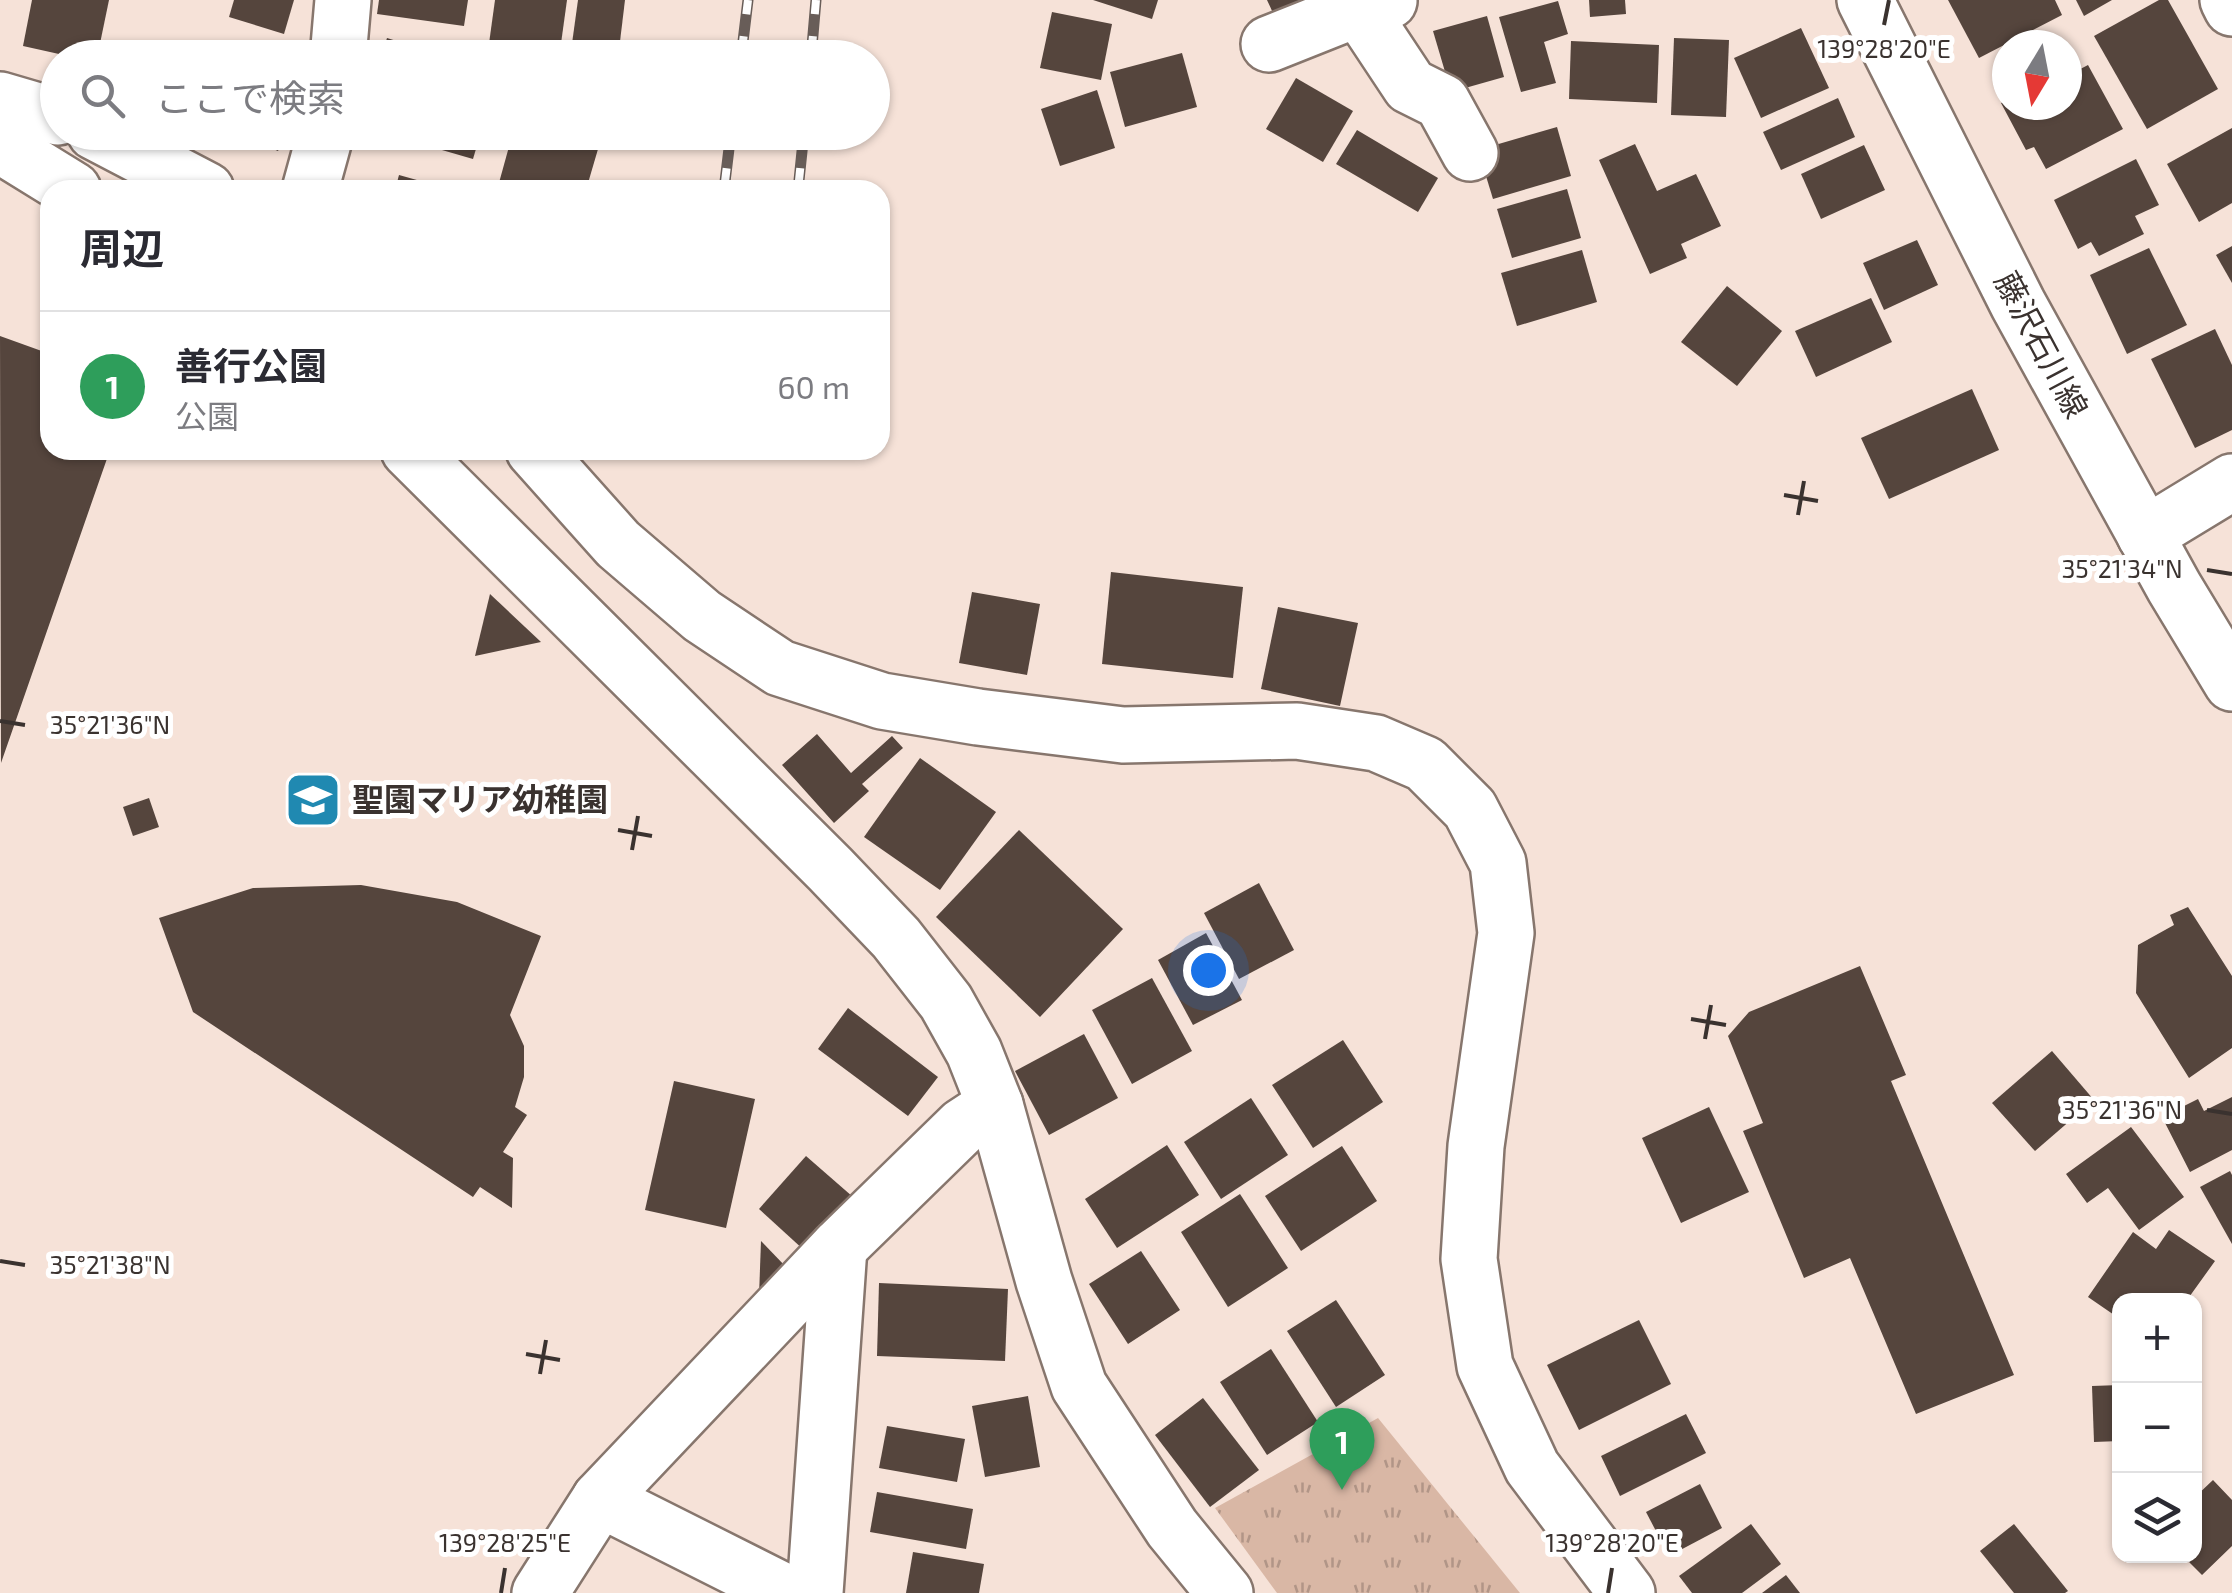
<!DOCTYPE html>
<html lang="ja">
<head>
<meta charset="utf-8">
<style>
	:root { --surface:#fff; --page:#f7f7f7; --text:#2b2b33; --muted:#7c7c81; --line:#e1e1e2; --accent:#b45309 }
	body { margin:0; font-family:"Exo 2","Noto Sans JP",sans-serif; background:var(--page); color:var(--text) }
	.controls { position:absolute; right:30px; bottom:30px; display:grid; overflow:hidden; border-radius:20px; box-shadow:0 2px 8px #0004 }
	.controls button { width:90px; height:90px; display:grid; place-items:center; padding:0; border:0; border-bottom:2px solid var(--line); background:var(--surface); color:var(--text); font:50px sans-serif }
	.compass { position:absolute; left:1992px; top:30px; width:90px; height:90px; border-radius:50%; background:var(--surface); box-shadow:0 2px 8px #0004; rotate:190deg }
	.you { position:absolute; left:1208px; top:970px; width:35px; height:35px; margin:-25px; border:8px solid #fff; border-radius:50%; background:#1a73e8; box-shadow:0 0 0 15px #1a73e833 }
	.badge { display:grid; place-items:center; width:65px; height:65px; border-radius:50%; background:var(--accent); color:#fff; font-size:32px; font-weight:700 }
	.pin { position:absolute; translate:-50% -82px; filter:drop-shadow(0 2px 5px #0008) }
	.pin::after { content:''; position:absolute; top:52px; width:35px; height:30px; background:inherit; clip-path:polygon(0 0,100% 0,50% 100%) }
	.list { margin:0; padding:0; list-style:none }
	h2 { display:flex; justify-content:space-between; align-items:center; height:130px; margin:0; padding:0 40px; font-size:42px }
	h2 small { font-size:32px; font-weight:400; color:var(--muted) }
	.list li { display:grid; grid-template-columns:65px 1fr auto; gap:30px; align-items:center; box-sizing:border-box; height:150px; padding:0 40px; border-top:2px solid var(--line) }
	.list b { display:block; font-size:38px; white-space:nowrap }
	.list p { margin:0; font-size:32px; white-space:nowrap; color:var(--muted) }
	.list em { font-size:32px; font-style:normal; color:var(--muted) }
	.icon { flex:none; width:55px; height:55px; fill:none; stroke:currentColor; stroke-width:2; stroke-linecap:round; stroke-linejoin:round }
	.map { position:relative; flex:none; width:2232px; height:1593px; overflow:hidden }
	.search { position:absolute; background:var(--surface); box-shadow:0 2px 8px #0004; left:40px; top:40px; width:850px; height:110px; display:flex; align-items:center; gap:25px; box-sizing:border-box; padding:0 35px; border-radius:55px; color:var(--muted); font-size:38px }
	.panel { position:absolute; background:var(--surface); box-shadow:0 2px 8px #0004; left:40px; top:180px; width:850px; height:280px; border-radius:30px }
	.map>svg:first-child { display:block }
	.park { fill:url(#park-tufts) }
	.building { fill:#55453d }
	.lines { fill:none; stroke-linecap:round; stroke-linejoin:round }
	.street-casing { stroke:#87766d; stroke-width:60 }
	.secondary-casing { stroke:#87766d; stroke-width:60 }
	.street { stroke:#fff; stroke-width:55 }
	.secondary { stroke:#fff; stroke-width:55 }
	.rail-casing { stroke:#685d58; stroke-width:11 }
	.rail { stroke:#fff; stroke-width:8; stroke-dasharray:22; stroke-linecap:butt }
	.ticks { fill:none; stroke:#3a322f; stroke-width:4 }
	.labels { text-anchor:middle; stroke-width:10; stroke-linejoin:round; paint-order:stroke }
	.street-label { font-size:32px; fill:#3a322f; stroke:#fff }
	.poi-label { font-size:32px; font-weight:bold; fill:#3a322f; stroke:#fff; text-anchor:start }
	.ticks-label { font-size:25px; text-anchor:middle; fill:#3a322f; stroke:#fff; stroke-width:10; stroke-linejoin:round; paint-order:stroke }
</style>
</head>
<body>
<div class="map">
<svg width="2232" height="1593" viewBox="0 0 2232 1593">
	<defs>
		<pattern id="park-tufts" width="24" height="20" patternUnits="userSpaceOnUse" patternTransform="scale(2.5)"><rect width="24" height="20" fill="#d9b7a5"/><path d="M3 7l-1-3M5 7V3M7 7l1-3M15 17l-1-3M17 17v-4M19 17l1-3" fill="none" stroke="#b19587"/></pattern>
	</defs>
	<rect width="100%" height="100%" fill="#f6e2d8"/>
	<!-- park -->
	<path class="park" d="M1378 1418 1520 1593H1277L1215 1508Z"/>
	<!-- building -->
	<g class="building">
		<path d="M32 0H109L97 58H77L23 46Z"/>
		<path d="M234 0H294L284 34 229 17Z"/>
		<path d="M379 0H468L464 26 377 14Z"/>
		<path d="M495 0H567L559 58H487Z"/>
		<path d="M578 0H625L618 58H570Z"/>
		<path d="M1093 0H1158L1152 19Z"/>
		<path d="M1267 0H1303L1273 13Z"/>
		<path d="M1589 0H1625L1626 14 1590 17Z"/>
		<path d="M1948 0H2055L2062 15 1979 58Z"/>
		<path d="M2076 0H2112L2084 16Z"/>
		<path d="M2159 0H2168L2218 89 2147 129 2094 36Z"/>
		<path d="M1558 1 1568 34 1544 42 1556 83 1521 92 1499 17Z"/>
		<path d="M1052 12 1112 24 1101 80 1040 68Z"/>
		<path d="M1487 16 1504 77 1451 92 1433 31Z"/>
		<path d="M1801 28 1829 88 1761 118 1734 58Z"/>
		<path d="M387 38 448 57V58H381Z"/>
		<path d="M1674 38 1729 40 1726 117 1671 115Z"/>
		<path d="M255 40 298 57V58H248Z"/>
		<path d="M1571 41 1659 45 1657 103 1569 99Z"/>
		<path d="M152 46 178 58H147Z"/>
		<path d="M1182 53 1197 107 1125 127 1110 72Z"/>
		<path d="M2088 65 2123 129 2046 169 2034 147 2026 150 2001 103 2007 100V105H2067V76Z"/>
		<path d="M1296 78 1353 111 1323 162 1266 129Z"/>
		<path d="M1097 90 1115 148 1060 166 1041 109Z"/>
		<path d="M1838 98 1855 137 1781 170 1763 132Z"/>
		<path d="M1557 127 1571 176 1493 199 1478 150Z"/>
		<path d="M2232 128V203L2199 222 2167 164Z"/>
		<path d="M1357 130 1438 178 1418 212 1336 164Z"/>
		<path d="M231 132H286L278 151Z"/>
		<path d="M398 132H481L473 159 397 137Z"/>
		<path d="M513 132H603L586 190H497Z"/>
		<path d="M1635 144 1657 191 1696 174 1721 226 1681 244 1687 258 1650 274 1599 160Z"/>
		<path d="M1864 145 1885 190 1821 219 1801 174Z"/>
		<path d="M2136 159 2159 205 2135 216 2144 234 2099 256 2091 242 2078 249 2054 200Z"/>
		<path d="M399 175 449 189 448 190H395Z"/>
		<path d="M1567 189 1581 238 1512 258 1497 209Z"/>
		<path d="M1917 240 1938 285 1884 310 1863 263Z"/>
		<path d="M2232 246V283L2216 255Z"/>
		<path d="M2149 248 2187 325 2127 354 2090 275Z"/>
		<path d="M1582 250 1597 302 1517 326 1501 273Z"/>
		<path d="M1727 286 1782 331 1737 386 1681 342Z"/>
		<path d="M1871 298 1892 342 1816 377 1795 331Z"/>
		<path d="M2215 329 2232 365V430L2195 448 2151 359Z"/>
		<path d="M0 336 50 354V450H110L1 763Z"/>
		<path d="M1972 389 1999 450 1889 499 1861 438Z"/>
		<path d="M1111 572 1243 587 1233 678 1102 664Z"/>
		<path d="M972 592 1040 604 1027 675 959 663Z"/>
		<path d="M490 594 541 642 475 656Z"/>
		<path d="M1278 607 1358 623 1340 706 1261 689Z"/>
		<path d="M817 734 851 773 892 736 903 748 862 784 869 791 834 823 782 765Z"/>
		<path d="M920 758 996 812 940 890 864 837Z"/>
		<path d="M149 798 159 827 133 836 123 807Z"/>
		<path d="M1019 830 1123 929 1040 1017 936 917Z"/>
		<path d="M1259 883 1294 950 1239 979 1204 913Z"/>
		<path d="M361 885 457 902 541 936 510 1015 524 1046V1077L515 1107 527 1115 503 1152 513 1158 512 1208 480 1187 473 1197 193 1012 159 918 253 888Z"/>
		<path d="M2188 907 2232 976V1048L2189 1078 2136 993 2138 945 2174 925 2170 915Z"/>
		<path d="M1206 933 1242 1000 1193 1025 1158 960Z"/>
		<path d="M1860 966 1906 1075 1891 1081 2014 1375 1916 1414 1850 1258 1804 1278 1743 1131 1763 1123 1728 1036 1749 1012Z"/>
		<path d="M1152 978 1192 1051 1132 1084 1092 1010Z"/>
		<path d="M848 1008 938 1077 908 1116 818 1049Z"/>
		<path d="M1084 1034 1118 1098 1049 1135 1015 1071Z"/>
		<path d="M1343 1040 1383 1102 1313 1148 1272 1085Z"/>
		<path d="M2052 1051 2094 1100 2035 1151 1992 1103Z"/>
		<path d="M674 1081 755 1099 726 1228 645 1210Z"/>
		<path d="M2232 1097V1150L2190 1172 2162 1117 2198 1099 2204 1111Z"/>
		<path d="M1251 1098 1288 1155 1221 1199 1184 1142Z"/>
		<path d="M1709 1107 1749 1192 1681 1223 1642 1138Z"/>
		<path d="M2131 1127 2184 1197 2139 1230 2108 1188 2087 1203 2066 1174Z"/>
		<path d="M1167 1145 1199 1195 1117 1248 1085 1199Z"/>
		<path d="M1342 1146 1377 1201 1301 1251 1265 1196Z"/>
		<path d="M806 1156 853 1197 805 1251 759 1209Z"/>
		<path d="M2230 1171 2232 1175V1244L2200 1187Z"/>
		<path d="M1240 1194 1288 1268 1228 1307 1181 1232Z"/>
		<path d="M2169 1230 2215 1261 2187 1300H2120V1319L2088 1297 2133 1232 2156 1249Z"/>
		<path d="M761 1241 787 1268 759 1296Z"/>
		<path d="M1141 1251 1180 1310 1128 1344 1089 1284Z"/>
		<path d="M879 1283 1008 1289 1005 1361 877 1356Z"/>
		<path d="M1336 1300 1385 1375 1336 1407 1287 1331Z"/>
		<path d="M1639 1320 1671 1384 1579 1430 1547 1365Z"/>
		<path d="M1271 1349 1318 1422 1267 1455 1220 1382Z"/>
		<path d="M2120 1385V1441L2094 1442 2092 1386Z"/>
		<path d="M1028 1396 1040 1467 985 1477 972 1406Z"/>
		<path d="M1203 1398 1259 1470 1210 1507 1155 1435Z"/>
		<path d="M1686 1414 1706 1453 1620 1496 1601 1456Z"/>
		<path d="M887 1426 965 1439 957 1482 879 1468Z"/>
		<path d="M2213 1480 2232 1500V1546L2202 1575 2183 1556H2194V1498Z"/>
		<path d="M1700 1484 1722 1528 1669 1556 1646 1512Z"/>
		<path d="M877 1492 973 1509 966 1549 870 1532Z"/>
		<path d="M1751 1524 1781 1564 1742 1593H1692L1679 1576Z"/>
		<path d="M2014 1524 2068 1591 2065 1593H2014L1980 1551Z"/>
		<path d="M913 1552 984 1564 979 1593H906Z"/>
		<path d="M1786 1575 1800 1593H1762Z"/>
	</g>
	<g class="lines">
		<!-- street casing -->
		<g class="street-casing">
			<g id="street">
				<path d="M1353 0 1410 86 1442 102 1470 153"/>
				<path d="M2228 0 2232 8"/>
				<path d="M1269 44 1357 9 1389 1"/>
				<path d="M338 58 343 0"/>
				<path d="M0 100 58 117"/>
				<path d="M95 132 206 190"/>
				<path d="M310 190 326 132"/>
				<path d="M534 450 618 544 702 616 780 668 882 701 978 717 1123 735 1297 731 1376 743 1425 764 1470 809 1498 863 1506 933 1476 1146 1469 1259 1485 1366 1532 1467 1627 1593"/>
				<path d="M2145 535 2232 482"/>
				<path d="M600 1499 787 1593"/>
				<path d="M540 1593 600 1499 839 1247 963 1126 995 1105"/>
				<path d="M815 1593 839 1247"/>
			</g>
		</g>
		<!-- secondary casing -->
		<g class="secondary-casing">
			<g id="secondary">
				<path d="M1865 0 2018 304 2174 587 2232 683"/>
				<path d="M0 145 73 190"/>
				<path d="M409 450 830 869 896 938 946 1002 974 1052 995 1105 1044 1281 1079 1386 1172 1528 1225 1593"/>
			</g>
		</g>
		<!-- street -->
		<use href="#street" class="street"/>
		<!-- secondary -->
		<use href="#secondary" class="secondary"/>
		<!-- rail casing -->
		<g class="rail-casing">
			<g id="rail">
				<path d="M741 58 748 0"/>
				<path d="M811 58 816 0"/>
				<path d="M724 190 731 132"/>
				<path d="M798 190 804 132"/>
			</g>
		</g>
		<!-- rail -->
		<use href="#rail" class="rail"/>
	</g>
	<!-- ticks -->
	<path class="ticks" d="M1884 25 1889 0M1784 495 1818 501M1798 515 1804 481M2207 570 2232 574M0 721 25 725M618 830 652 836M632 850 638 816M1691 1019 1726 1025M1705 1039 1711 1005M2207 1110 2232 1114M0 1261 25 1265M526 1354 560 1360M540 1374 546 1340M501 1593 505 1568M1608 1593 1612 1568"/>
	<!-- icons -->
	<defs>
		<g id="school-square" transform="scale(2.875)"><rect x="-9" y="-9" width="18" height="18" rx="4" fill="#2089b1" stroke="#fff"/><path d="M0-5L7-2L0 1L-7-2ZM-4 1L0 2.5L4 1V4Q0 6-4 4Z" fill="#fff"/></g>
	</defs>
	<g fill-rule="evenodd">
		<use href="#school-square" x="313" y="800"/>
	</g>
	<g class="labels">
		<!-- street labels -->
		<g class="street-label">
			<text transform="translate(2041 345) rotate(62)" y="11">藤沢石川線</text>
		</g>
		<!-- poi labels -->
		<g class="poi-label">
			<text x="352" y="811">聖園マリア幼稚園</text>
		</g>
	</g>
	<g class="ticks-label">
		<text x="1884" y="58">139°28'20"E</text>
		<text x="2122" y="578">35°21'34"N</text>
		<text x="110" y="734">35°21'36"N</text>
		<text x="2122" y="1119">35°21'36"N</text>
		<text x="110" y="1274">35°21'38"N</text>
		<text x="505" y="1552">139°28'25"E</text>
		<text x="1612" y="1552">139°28'20"E</text>
	</g>
</svg>
<div class="controls">
<button>+</button>
<button>−</button>
<button><svg class="icon" aria-label="layers" viewBox="0 0 24 24"><path d="M12 4l9 5-9 5-9-5zM3 14l9 5 9-5"/></svg></button>
</div>
<svg class="compass" viewBox="-18 -18 36 36"><path d="M0-13l5 13h-10z" fill="#e53935"/><path d="M0 13l5-13h-10z" fill="#7c7c81"/></svg>
<div class="you"></div>
<div class="pin badge" style="left:1342px;top:1490px;background:#2e9e5b">1</div>
<div class="search"><svg class="icon" aria-label="search" viewBox="0 0 24 24"><circle cx="10" cy="10" r="6"/><path d="M15 15l6 6"/></svg>ここで検索</div>
<section class="panel">
<h2>周辺<small></small></h2>
<ul class="list">
<li><span class="badge" style="background:#2e9e5b">1</span><div><b>善行公園</b><p>公園</p></div><em>60 m</em></li>
</ul>
</section>
</div>
</body>
</html>
